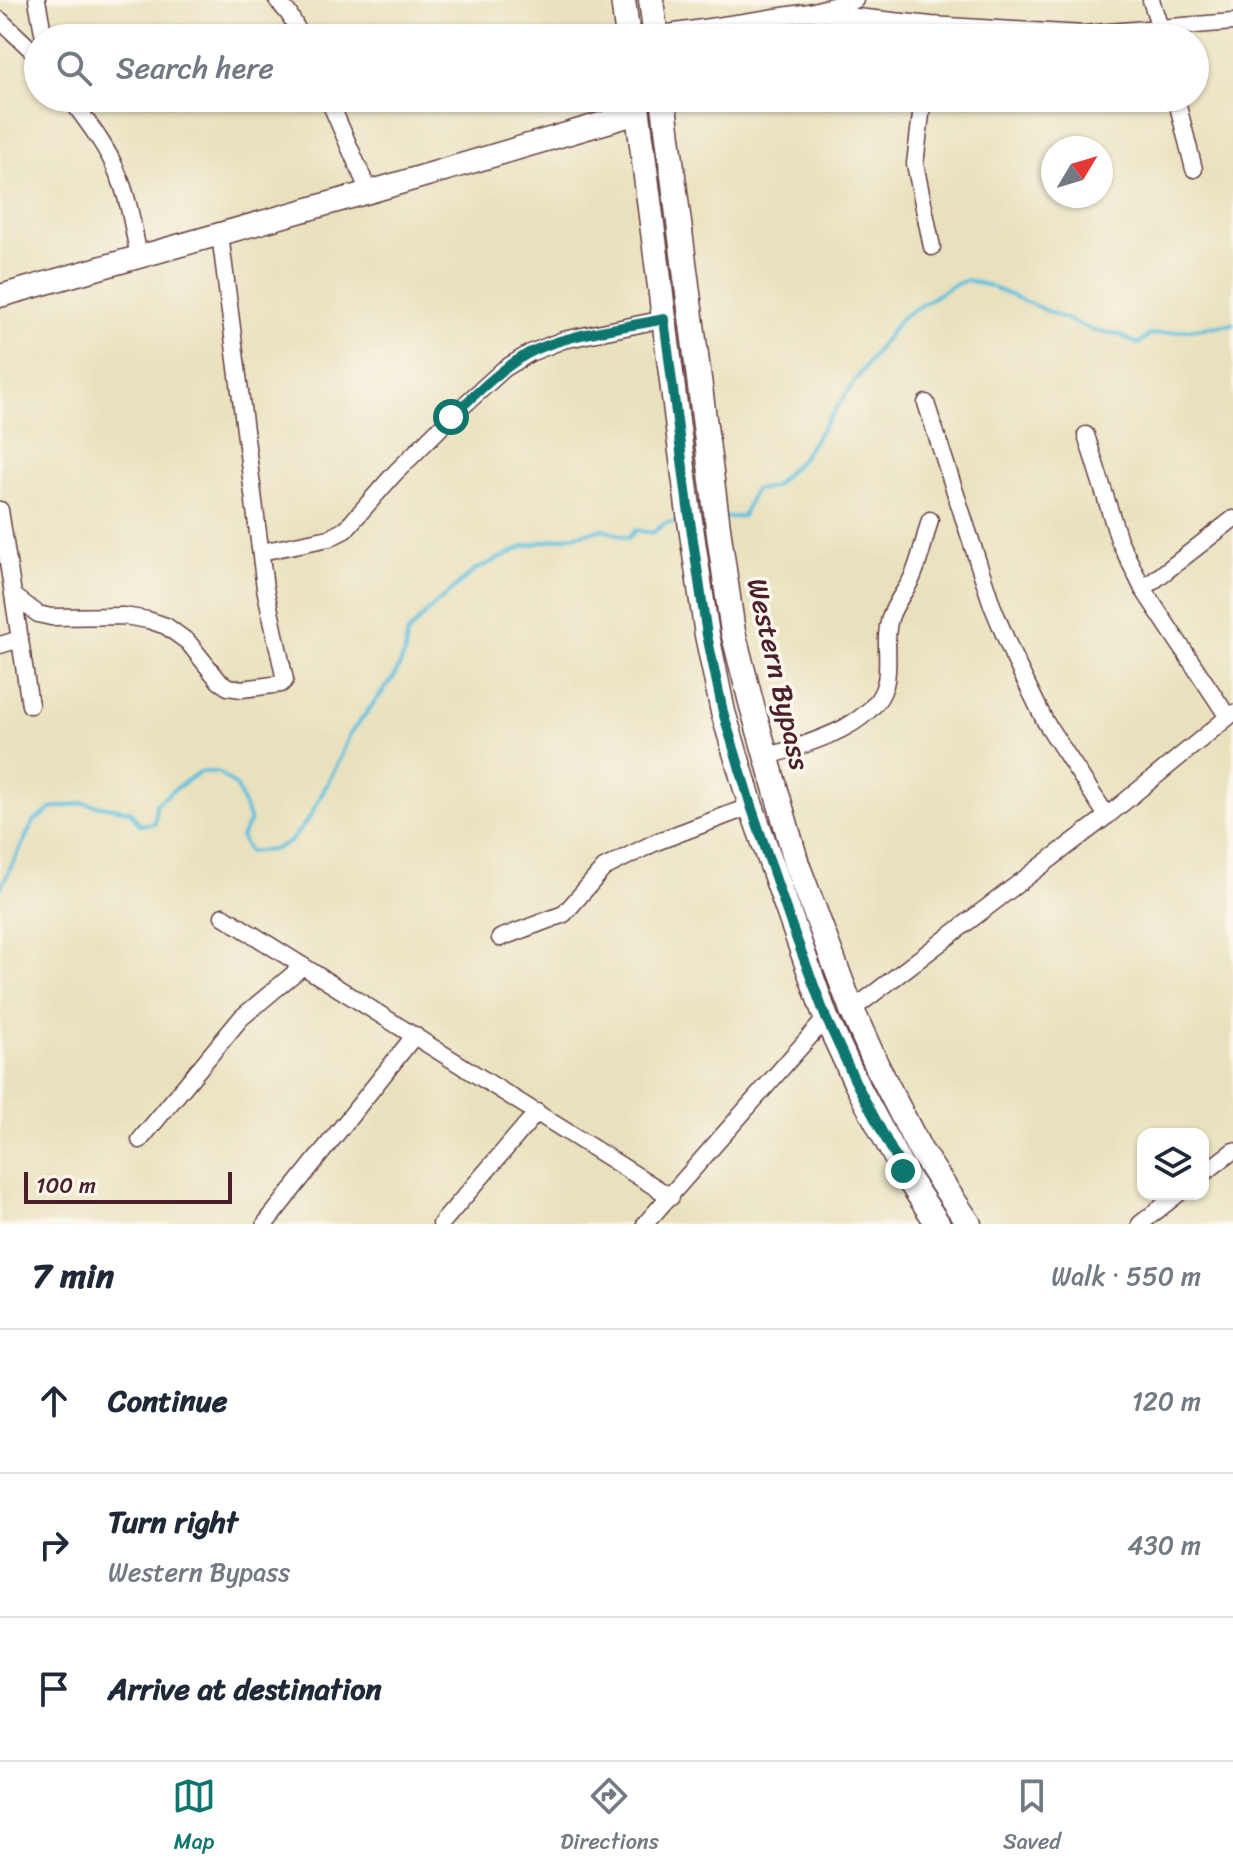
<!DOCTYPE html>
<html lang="en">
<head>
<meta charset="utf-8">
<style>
	:root { --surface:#fff; --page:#f2f2f3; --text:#1f2937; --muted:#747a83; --line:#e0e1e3; --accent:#0f766e }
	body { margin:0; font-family:Sriracha,sans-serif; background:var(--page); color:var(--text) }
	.controls { position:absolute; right:24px; bottom:24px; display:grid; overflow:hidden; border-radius:16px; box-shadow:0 2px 6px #0004 }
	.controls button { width:72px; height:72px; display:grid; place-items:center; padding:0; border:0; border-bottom:2px solid var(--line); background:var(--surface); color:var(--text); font:40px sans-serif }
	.compass { position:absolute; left:1041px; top:136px; width:72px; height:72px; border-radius:50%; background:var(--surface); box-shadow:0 2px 6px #0004; rotate:52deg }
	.scale { position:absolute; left:24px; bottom:20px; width:208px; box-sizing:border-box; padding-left:8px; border:4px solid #4a1f2b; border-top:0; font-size:22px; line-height:28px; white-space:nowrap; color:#4a1f2b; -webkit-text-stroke:6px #fbf7ec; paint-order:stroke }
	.stop { position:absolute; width:24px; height:24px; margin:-18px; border:6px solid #0f766e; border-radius:50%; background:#fff }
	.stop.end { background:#0f766e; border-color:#fff; box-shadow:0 2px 8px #0008 }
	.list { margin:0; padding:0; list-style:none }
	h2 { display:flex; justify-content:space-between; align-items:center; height:104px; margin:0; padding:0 32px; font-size:34px }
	h2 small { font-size:26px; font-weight:400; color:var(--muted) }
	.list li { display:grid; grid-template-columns:52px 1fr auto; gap:24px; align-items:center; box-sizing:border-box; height:144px; padding:0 32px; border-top:2px solid var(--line) }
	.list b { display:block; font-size:30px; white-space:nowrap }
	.list p { margin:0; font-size:26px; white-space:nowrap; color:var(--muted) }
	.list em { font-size:26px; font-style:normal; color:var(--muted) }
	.icon { flex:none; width:44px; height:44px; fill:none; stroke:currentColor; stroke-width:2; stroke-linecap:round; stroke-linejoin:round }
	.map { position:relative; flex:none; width:1233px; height:1224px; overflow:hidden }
	.search { position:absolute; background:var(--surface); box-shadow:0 2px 6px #0004; left:24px; right:24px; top:24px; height:88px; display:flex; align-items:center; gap:20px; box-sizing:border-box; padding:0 28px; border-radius:44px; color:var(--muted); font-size:30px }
	.sheet { height:536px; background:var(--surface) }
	nav { display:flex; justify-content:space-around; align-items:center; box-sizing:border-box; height:112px; border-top:2px solid var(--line); background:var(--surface); font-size:22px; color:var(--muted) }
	nav a { display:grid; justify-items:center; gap:4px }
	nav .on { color:var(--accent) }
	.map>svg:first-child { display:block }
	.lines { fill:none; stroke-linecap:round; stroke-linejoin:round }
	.stream { stroke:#5fbfdd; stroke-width:4 }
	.street-casing { stroke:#623c41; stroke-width:19 }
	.secondary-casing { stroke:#623c41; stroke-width:25 }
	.primary-casing { stroke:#623c41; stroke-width:27 }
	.street { stroke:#fff; stroke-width:16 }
	.secondary { stroke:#fff; stroke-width:22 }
	.primary { stroke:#fff; stroke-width:24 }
	.route { stroke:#0f766e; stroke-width:10 }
	.labels { text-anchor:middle; stroke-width:7; stroke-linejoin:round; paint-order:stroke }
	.street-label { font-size:28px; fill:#4a1f2b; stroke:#fbf7ec }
</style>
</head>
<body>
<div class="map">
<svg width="1233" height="1224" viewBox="0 0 1233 1224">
	<rect width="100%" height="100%" fill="#fbf7ec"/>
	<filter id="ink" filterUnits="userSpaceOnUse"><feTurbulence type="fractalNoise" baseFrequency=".0125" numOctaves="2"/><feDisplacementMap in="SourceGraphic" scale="16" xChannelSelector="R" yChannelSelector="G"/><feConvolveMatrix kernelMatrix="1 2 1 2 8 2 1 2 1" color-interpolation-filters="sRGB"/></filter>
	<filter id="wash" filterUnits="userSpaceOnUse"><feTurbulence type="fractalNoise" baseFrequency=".006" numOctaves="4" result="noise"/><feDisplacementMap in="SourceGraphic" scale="32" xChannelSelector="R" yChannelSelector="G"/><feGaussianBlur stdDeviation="1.8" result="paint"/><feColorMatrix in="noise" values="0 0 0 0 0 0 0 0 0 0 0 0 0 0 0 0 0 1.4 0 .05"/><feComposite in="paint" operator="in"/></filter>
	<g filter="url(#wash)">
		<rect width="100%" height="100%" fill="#e9e1bd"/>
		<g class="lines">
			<!-- stream -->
			<g class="stream">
				<path d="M724 518 743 516 754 490 773 487 801 459 869 361 901 318 951 286 967 280 989 286 1094 331 1117 334 1138 344 1149 335 1233 324"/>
				<path d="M0 889 34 821 53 808 83 803 130 811 140 825 155 823 156 804 179 786 200 772H218L237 787 250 821 241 837 249 852 272 850 290 842 310 817 339 761 350 734 394 677 405 654 407 634 428 611 475 570 525 546 604 529 628 538 636 530 652 533 666 523 680 522"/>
			</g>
		</g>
	</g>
	<g filter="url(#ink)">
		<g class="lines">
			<!-- street casing -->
			<g class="street-casing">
				<g id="street">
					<path d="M37 0 44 38"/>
					<path d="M277 0 289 14 302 38"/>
					<path d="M855 0 810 12 931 25 1084 34 1233 22"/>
					<path d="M1151 0 1163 37"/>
					<path d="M0 20 38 56"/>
					<path d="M655 35 810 12"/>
					<path d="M70 98C87 122 106 145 117 172 129 198 133 228 139 257"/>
					<path d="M328 98 369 192"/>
					<path d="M923 98 915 164 932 247"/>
					<path d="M1176 98 1194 169"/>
					<path d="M926 403 992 605 1013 656 1046 723 1107 816"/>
					<path d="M1086 435 1119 540 1143 589 1228 717"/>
					<path d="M0 510 30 705"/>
					<path d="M261 552 329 538 345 530 394 474 451 417 504 369 530 353 563 340 664 319"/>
					<path d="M1143 589 1233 519"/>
					<path d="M14 596 38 614 51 617 124 616 148 620 166 626 188 642 219 681 228 687 242 689 281 684 285 680 265 588 220 234"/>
					<path d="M0 645 20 639"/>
					<path d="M767 757C804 744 873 728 885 685 891 663 883 640 890 618 895 603 904 593 911 580 920 562 924 540 930 520"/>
					<path d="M223 916 671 1197"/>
					<path d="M500 938 564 914 604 868 656 842 751 806"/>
					<path d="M852 1010 1107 816 1233 713"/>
					<path d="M140 1140 241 1018 303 966"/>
					<path d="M1203 1174 1233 1151"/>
					<path d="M265 1224 415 1035"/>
					<path d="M441 1224 537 1112"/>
					<path d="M645 1224 826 1018"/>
					<path d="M1140 1224 1178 1194"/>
				</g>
			</g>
			<!-- secondary casing -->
			<g class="secondary-casing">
				<path id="secondary" d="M0 296 369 192 638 113"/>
			</g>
			<!-- primary casing -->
			<g class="primary-casing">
				<g id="primary">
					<path d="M623 0 628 38"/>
					<path d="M651 0 656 38"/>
					<path d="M636 98 688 507 707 635 723 712 751 806 826 1018 856 1083 903 1171 938 1224"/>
					<path d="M663 98 719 535 733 632 752 706 797 864 852 1010 877 1066 920 1150 969 1224"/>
				</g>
			</g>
			<!-- street -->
			<use href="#street" class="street"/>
			<!-- secondary -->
			<use href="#secondary" class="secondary"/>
			<!-- primary -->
			<use href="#primary" class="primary"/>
		</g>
	</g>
	<g class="lines" filter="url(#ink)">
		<!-- route -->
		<path class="route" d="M451 417C475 395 498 371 527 354 564 334 622 328 664 319L688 507 707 635 723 712 751 806 791 924 826 1018 856 1083 903 1171"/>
	</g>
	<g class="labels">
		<!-- street labels -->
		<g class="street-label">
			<text transform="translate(779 674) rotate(77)" y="10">Western Bypass</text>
		</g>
	</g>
</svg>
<div class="controls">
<button><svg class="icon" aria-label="layers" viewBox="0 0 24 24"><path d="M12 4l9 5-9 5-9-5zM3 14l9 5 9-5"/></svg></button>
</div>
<svg class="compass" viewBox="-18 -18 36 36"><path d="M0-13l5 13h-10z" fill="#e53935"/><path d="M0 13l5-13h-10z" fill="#747a83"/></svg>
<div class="scale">100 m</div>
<div class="stop" style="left:451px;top:417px"></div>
<div class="stop end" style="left:903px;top:1171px"></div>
<div class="search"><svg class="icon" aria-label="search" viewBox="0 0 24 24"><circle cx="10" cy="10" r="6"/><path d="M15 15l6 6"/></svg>Search here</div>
</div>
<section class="sheet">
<h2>7 min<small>Walk · 550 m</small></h2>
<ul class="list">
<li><svg class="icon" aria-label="ahead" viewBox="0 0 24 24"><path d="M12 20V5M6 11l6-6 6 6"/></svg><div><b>Continue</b></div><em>120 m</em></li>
<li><svg class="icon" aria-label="right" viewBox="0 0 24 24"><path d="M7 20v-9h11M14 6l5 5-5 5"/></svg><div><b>Turn right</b><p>Western Bypass</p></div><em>430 m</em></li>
<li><svg class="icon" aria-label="arrive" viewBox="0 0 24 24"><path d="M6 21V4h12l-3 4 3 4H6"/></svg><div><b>Arrive at destination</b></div></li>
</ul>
</section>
<nav>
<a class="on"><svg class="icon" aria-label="map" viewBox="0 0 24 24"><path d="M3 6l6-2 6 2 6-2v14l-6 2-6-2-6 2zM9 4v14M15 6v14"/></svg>Map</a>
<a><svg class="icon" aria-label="directions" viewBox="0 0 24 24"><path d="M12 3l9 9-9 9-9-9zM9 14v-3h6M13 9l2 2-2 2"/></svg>Directions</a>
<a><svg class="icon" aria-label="saved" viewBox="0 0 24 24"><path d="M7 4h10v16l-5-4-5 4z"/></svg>Saved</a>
</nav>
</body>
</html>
